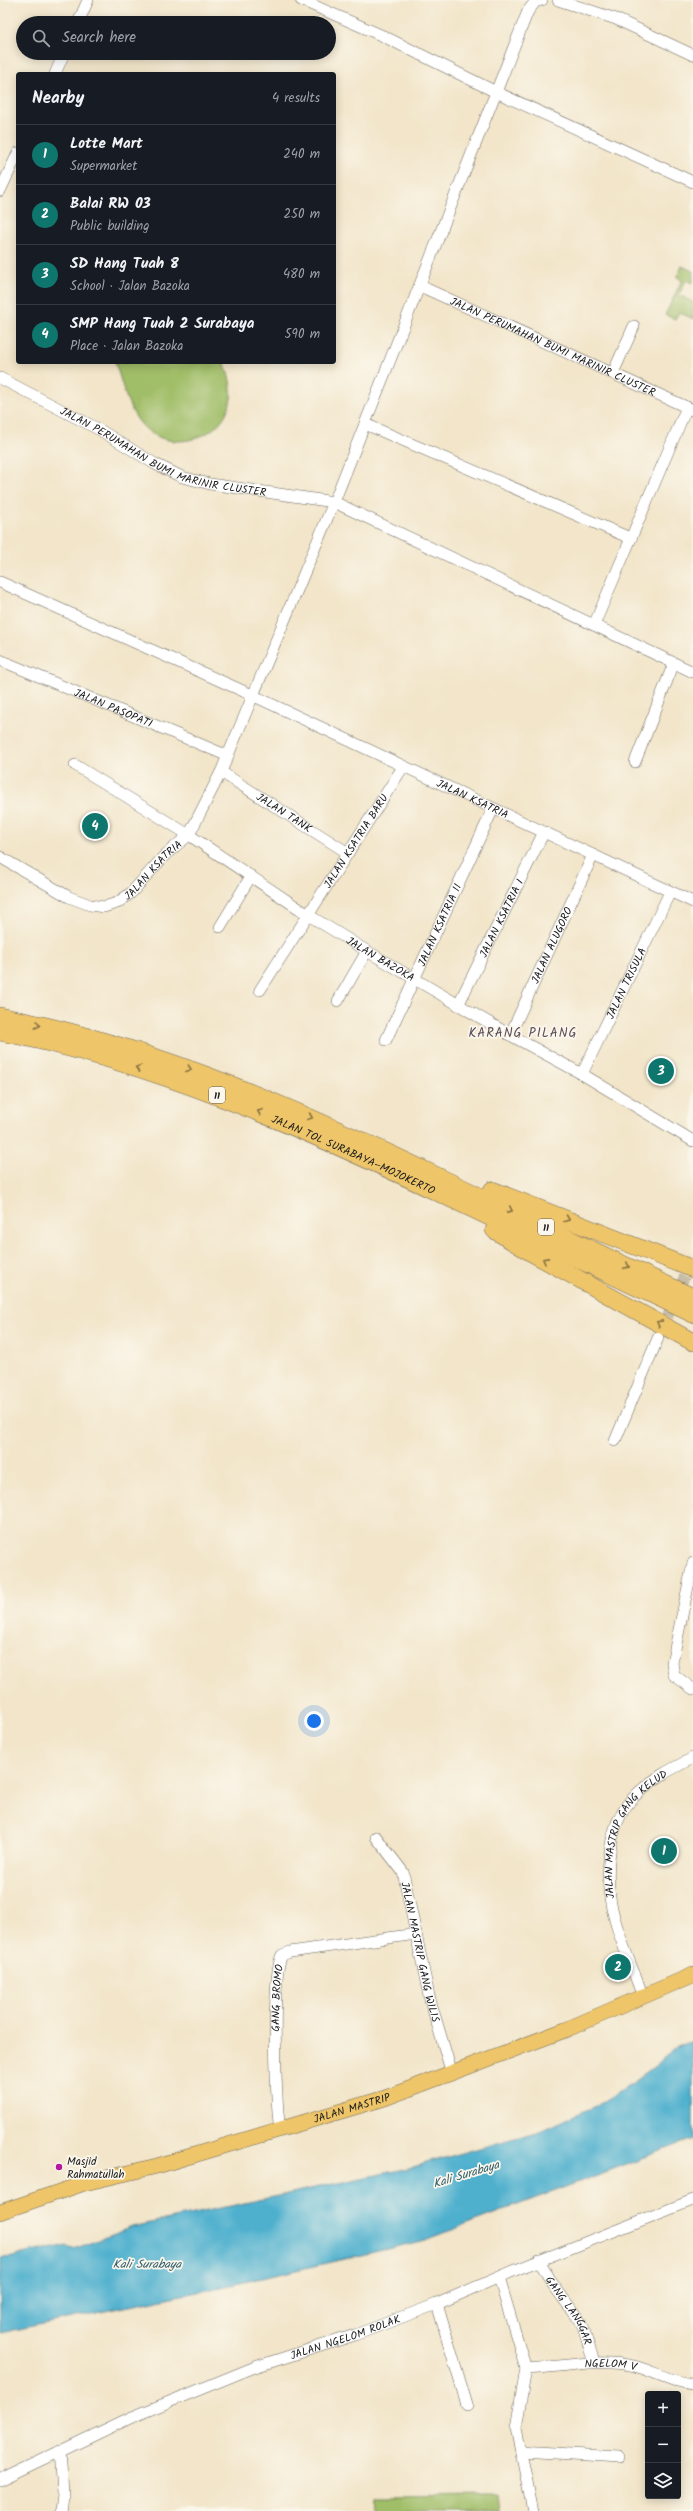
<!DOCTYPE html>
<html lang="en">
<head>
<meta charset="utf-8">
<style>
	:root { --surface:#171b24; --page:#20242c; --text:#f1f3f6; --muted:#9ea1a6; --line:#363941; --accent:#0f766e }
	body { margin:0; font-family:Kalam,sans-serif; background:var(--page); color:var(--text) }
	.controls { position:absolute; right:12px; bottom:12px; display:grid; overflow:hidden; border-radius:4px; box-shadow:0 2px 10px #0003 }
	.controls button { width:36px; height:36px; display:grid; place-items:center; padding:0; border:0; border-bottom:1px solid var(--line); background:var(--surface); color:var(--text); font:20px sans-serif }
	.you { position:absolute; left:314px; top:1721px; width:14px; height:14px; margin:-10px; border:3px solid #fff; border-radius:50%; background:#1a73e8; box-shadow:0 0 0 6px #1a73e833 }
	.badge { display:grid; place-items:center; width:26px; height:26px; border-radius:50%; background:var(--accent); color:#fff; font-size:13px; font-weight:700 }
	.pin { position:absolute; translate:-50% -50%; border:2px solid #fff; box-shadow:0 1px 4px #0006 }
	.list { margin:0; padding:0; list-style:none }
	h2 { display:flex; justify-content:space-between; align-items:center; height:52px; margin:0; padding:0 16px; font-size:17px }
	h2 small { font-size:13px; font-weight:400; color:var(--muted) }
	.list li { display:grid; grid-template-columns:26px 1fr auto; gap:12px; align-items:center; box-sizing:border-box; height:60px; padding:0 16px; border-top:1px solid var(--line) }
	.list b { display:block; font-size:15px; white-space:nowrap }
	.list p { margin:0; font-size:13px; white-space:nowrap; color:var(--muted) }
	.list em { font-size:13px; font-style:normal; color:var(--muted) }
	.icon { flex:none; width:22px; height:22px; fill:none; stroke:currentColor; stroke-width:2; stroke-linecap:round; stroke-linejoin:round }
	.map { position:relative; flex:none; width:693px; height:2511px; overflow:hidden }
	.search { position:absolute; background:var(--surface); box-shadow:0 2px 10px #0003; left:16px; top:16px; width:320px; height:44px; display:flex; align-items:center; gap:10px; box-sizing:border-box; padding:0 14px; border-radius:22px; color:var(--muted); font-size:15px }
	.panel { position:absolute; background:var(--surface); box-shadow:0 2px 10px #0003; left:16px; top:72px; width:320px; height:292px; border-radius:4px }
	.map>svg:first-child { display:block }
	.green { fill:#a0be67; stroke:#5e6d42 }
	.water { fill:#4fb0ce; stroke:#366675 }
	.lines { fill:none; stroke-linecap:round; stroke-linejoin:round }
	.minor-tunnel { stroke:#c7bda6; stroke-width:11; stroke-dasharray:11 5.5; stroke-linecap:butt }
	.minor-casing { stroke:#676259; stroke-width:12 }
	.major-casing { stroke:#676259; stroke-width:16 }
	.highway-casing { stroke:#676259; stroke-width:18 }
	.minor { stroke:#fff; stroke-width:11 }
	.major { stroke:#eec569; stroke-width:15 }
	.highway { stroke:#eec569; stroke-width:17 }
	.oneway { stroke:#857042 }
	.poi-dot { fill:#b5179e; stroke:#fbf7ec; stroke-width:1.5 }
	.labels { text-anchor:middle; stroke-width:3.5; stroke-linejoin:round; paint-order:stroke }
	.shield { fill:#fbf7ec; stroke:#5f5e5a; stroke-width:1 }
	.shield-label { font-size:10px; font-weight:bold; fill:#1c1c1c }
	.street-label { font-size:11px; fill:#1c1c1c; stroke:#fbf7ec }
	.poi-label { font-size:11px; fill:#1c1c1c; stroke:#fbf7ec; text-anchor:start }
	.water-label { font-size:12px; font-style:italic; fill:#335f6c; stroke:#fbf7ec }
	.quarter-label { font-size:13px; letter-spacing:1px; fill:#5d4f5a; stroke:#fbf7ec }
</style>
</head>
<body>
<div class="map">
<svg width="693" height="2511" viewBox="0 0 693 2511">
	<rect width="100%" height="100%" fill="#fbf7ec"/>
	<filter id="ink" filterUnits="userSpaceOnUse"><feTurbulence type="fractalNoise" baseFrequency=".025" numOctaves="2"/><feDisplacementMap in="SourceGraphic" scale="8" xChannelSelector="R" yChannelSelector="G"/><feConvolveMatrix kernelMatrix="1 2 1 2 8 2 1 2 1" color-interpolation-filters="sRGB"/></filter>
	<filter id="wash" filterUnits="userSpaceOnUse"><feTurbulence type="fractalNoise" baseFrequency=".012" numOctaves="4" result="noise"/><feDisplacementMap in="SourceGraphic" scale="16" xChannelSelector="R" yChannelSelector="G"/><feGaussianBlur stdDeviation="0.9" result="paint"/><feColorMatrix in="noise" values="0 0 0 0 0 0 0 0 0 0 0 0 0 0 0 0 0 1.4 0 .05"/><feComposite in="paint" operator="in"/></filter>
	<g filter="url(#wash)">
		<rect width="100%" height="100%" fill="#f2e5c9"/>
		<!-- green -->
		<g class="green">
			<path d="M682 266 693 271V283L686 280 679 295 693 302V319L679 312 675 319 665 315 682 280 677 277Z"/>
			<path d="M115 362H224C229 374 232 385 231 398 225 440 168 456 141 424 127 408 122 382 115 362Z"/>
			<path d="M498 2496 500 2511H373L374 2497Z"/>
		</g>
		<!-- water -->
		<path class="water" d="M693 2041V2139L422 2241 240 2283 0 2333V2259L59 2246 74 2249 132 2227 413 2167 543 2130 606 2101 655 2066 677 2046Z"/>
	</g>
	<g filter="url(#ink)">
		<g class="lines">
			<!-- minor-tunnel -->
			<path class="minor-tunnel" d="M661 1332 691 1261"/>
			<!-- minor casing -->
			<g class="minor-casing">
				<g id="minor">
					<path d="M301 0 383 36 496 92 693 182"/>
					<path d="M558 0 616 19 693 55"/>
					<path d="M78 23 88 0"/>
					<path d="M55 74 64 53"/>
					<path d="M0 191 18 153"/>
					<path id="s1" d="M420 286 693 410"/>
					<path d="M613 373 634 326"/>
					<path id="s2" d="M0 378 100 430 155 464 182 477 210 484 334 502 693 672"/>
					<path d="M365 424 630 538"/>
					<path id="s3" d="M0 582 252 695 693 902"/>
					<path d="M594 625 687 407"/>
					<path id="s4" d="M0 660 228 756"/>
					<path d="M635 762 674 663"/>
					<path id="s5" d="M75 765 189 835 310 916 367 951 510 1035 582 1074 693 1141"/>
					<path id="s6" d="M221 772 348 853"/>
					<path id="s7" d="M0 857 69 897 90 905 104 907 117 903 131 893 165 855 189 835 221 772 334 502 528 11 536 1 542 0"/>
					<path d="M220 927 251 876"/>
					<path id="s8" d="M260 990 403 767"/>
					<path d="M338 1001 367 951"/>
					<path id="s9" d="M458 1005 544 832"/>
					<path id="s10" d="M510 1035 593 855"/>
					<path id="s11" d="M386 1040 493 809"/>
					<path id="s12" d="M582 1074 670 892"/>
					<path d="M615 1441 658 1338"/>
					<path d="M693 1563 672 1663 674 1675 693 1689"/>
					<path id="s13" d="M376 1837 403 1872 429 1996 452 2074"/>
					<path id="s14" d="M643 1997C634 1971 622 1946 615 1920 604 1884 605 1826 633 1798 650 1780 671 1769 693 1758"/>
					<path id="s15" d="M280 2130C276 2103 271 1975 282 1955L290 1952 416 1934"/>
					<path id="s16" d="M539 2260 552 2283 582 2324 594 2362"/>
					<path d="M499 2278 526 2369 516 2428 533 2511"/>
					<path d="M437 2304 467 2405"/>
					<path id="s17" d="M526 2369C563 2367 598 2358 634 2366 654 2371 672 2383 693 2384"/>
					<path d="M60 2450 63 2494 61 2511"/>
					<path d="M521 2451 620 2457"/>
					<path id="s18" d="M0 2480 132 2417 255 2367 355 2335 437 2304 518 2269 693 2200"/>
				</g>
			</g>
			<!-- major casing -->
			<g class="major-casing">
				<g id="major">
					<path id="s19" d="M0 2212 85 2183 157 2166 385 2098 565 2030 693 1975"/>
				</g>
			</g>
			<!-- highway casing -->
			<g class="highway-casing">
				<g id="highway">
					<path d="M0 1016C157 1046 304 1112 448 1181 530 1220 611 1259 693 1297"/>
					<path id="s20" d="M0 1032C156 1063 299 1127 441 1194 525 1234 609 1274 693 1314"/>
					<path d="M492 1190 693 1269"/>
					<path d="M494 1230 530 1252 693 1342"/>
				</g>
			</g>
			<!-- minor -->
			<use href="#minor" class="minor"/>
			<!-- major -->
			<use href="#major" class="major"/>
			<!-- highway -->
			<use href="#highway" class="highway"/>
		</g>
		<!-- one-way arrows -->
		<defs><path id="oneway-chevron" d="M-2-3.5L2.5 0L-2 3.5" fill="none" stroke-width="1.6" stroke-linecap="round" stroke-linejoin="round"/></defs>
		<g class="oneway">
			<use href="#oneway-chevron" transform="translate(38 1025) rotate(14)"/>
			<use href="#oneway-chevron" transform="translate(138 1068) rotate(-163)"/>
			<use href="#oneway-chevron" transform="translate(189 1069) rotate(20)"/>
			<use href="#oneway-chevron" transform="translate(260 1112) rotate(-157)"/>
			<use href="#oneway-chevron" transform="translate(310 1117) rotate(23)"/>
			<use href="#oneway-chevron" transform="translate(510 1210) rotate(25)"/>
			<use href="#oneway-chevron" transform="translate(567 1219) rotate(21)"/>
			<use href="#oneway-chevron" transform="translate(545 1260) rotate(-151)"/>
			<use href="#oneway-chevron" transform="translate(627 1266) rotate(25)"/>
			<use href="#oneway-chevron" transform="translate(659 1323) rotate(-151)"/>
		</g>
	</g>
	<!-- markers -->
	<circle class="poi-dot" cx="59" cy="2167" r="4"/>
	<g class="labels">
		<!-- shield labels -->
		<g class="shield">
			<rect x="209" y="1087" width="16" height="16" rx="3"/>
			<rect x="538" y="1219" width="16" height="16" rx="3"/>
		</g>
		<g class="shield-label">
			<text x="217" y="1099">11</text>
			<text x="546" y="1231">11</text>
		</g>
		<!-- street labels -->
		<g class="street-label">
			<text dy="4" stroke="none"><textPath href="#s1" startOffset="146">JALAN PERUMAHAN BUMI MARINIR CLUSTER</textPath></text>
			<text dy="4" stroke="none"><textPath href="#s2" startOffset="181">JALAN PERUMAHAN BUMI MARINIR CLUSTER</textPath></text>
			<text dy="4" stroke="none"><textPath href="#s4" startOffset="123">JALAN PASOPATI</textPath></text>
			<text dy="4" stroke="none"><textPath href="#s3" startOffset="520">JALAN KSATRIA</textPath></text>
			<text dy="4" stroke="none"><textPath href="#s6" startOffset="75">JALAN TANK</textPath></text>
			<text dy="4" stroke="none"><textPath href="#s8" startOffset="177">JALAN KSATRIA BARU</textPath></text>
			<text dy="4" stroke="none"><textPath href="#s7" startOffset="179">JALAN KSATRIA</textPath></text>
			<text dy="4" stroke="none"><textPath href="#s9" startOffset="97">JALAN KSATRIA I</textPath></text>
			<text dy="4" stroke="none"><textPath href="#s11" startOffset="127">JALAN KSATRIA II</textPath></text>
			<text dy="4" stroke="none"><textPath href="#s10" startOffset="99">JALAN ALUGORO</textPath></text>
			<text dy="4" stroke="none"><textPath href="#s5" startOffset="362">JALAN BAZOKA</textPath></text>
			<text dy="4" stroke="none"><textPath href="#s12" startOffset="101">JALAN TRISULA</textPath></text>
			<text dy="4" stroke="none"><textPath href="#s20" startOffset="375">JALAN TOL SURABAYA–MOJOKERTO</textPath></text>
			<text dy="4" stroke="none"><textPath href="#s14" startOffset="178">JALAN MASTRIP GANG KELUD</textPath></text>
			<text dy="4" stroke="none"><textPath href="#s13" startOffset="126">JALAN MASTRIP GANG WILIS</textPath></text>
			<text dy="4" stroke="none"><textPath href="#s15" startOffset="132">GANG BROMO</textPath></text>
			<text dy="4" stroke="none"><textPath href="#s19" startOffset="367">JALAN MASTRIP</textPath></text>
			<text dy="4" stroke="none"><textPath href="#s16" startOffset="59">GANG LANGGAR</textPath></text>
			<text dy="4" stroke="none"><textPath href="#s18" startOffset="374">JALAN NGELOM ROLAK</textPath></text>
			<text dy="4" stroke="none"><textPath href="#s17" startOffset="85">NGELOM V</textPath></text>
		</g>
		<!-- poi labels -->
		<g class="poi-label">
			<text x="67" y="2165">Masjid<tspan x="67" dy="13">Rahmatullah</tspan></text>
		</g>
		<!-- water labels -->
		<g class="water-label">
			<text transform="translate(466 2174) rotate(-17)" y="4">Kali Surabaya</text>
			<text x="147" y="2268">Kali Surabaya</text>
		</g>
		<!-- quarter labels -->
		<g class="quarter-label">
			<text x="523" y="1037">KARANG PILANG</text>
		</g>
	</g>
</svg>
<div class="controls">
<button>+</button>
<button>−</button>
<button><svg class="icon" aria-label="layers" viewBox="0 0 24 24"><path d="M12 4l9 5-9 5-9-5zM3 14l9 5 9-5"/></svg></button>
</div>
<div class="you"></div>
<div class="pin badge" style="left:664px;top:1851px">1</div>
<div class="pin badge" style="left:618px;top:1967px">2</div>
<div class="pin badge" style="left:661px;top:1071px">3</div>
<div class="pin badge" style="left:95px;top:826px">4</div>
<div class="search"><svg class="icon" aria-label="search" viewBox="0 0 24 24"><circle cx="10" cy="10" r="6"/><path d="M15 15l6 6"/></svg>Search here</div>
<section class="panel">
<h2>Nearby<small>4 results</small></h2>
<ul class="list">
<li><span class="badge">1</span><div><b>Lotte Mart</b><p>Supermarket</p></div><em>240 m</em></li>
<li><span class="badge">2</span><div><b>Balai RW 03</b><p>Public building</p></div><em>250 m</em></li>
<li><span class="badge">3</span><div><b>SD Hang Tuah 8</b><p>School · Jalan Bazoka</p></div><em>480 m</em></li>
<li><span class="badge">4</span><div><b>SMP Hang Tuah 2 Surabaya</b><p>Place · Jalan Bazoka</p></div><em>590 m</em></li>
</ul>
</section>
</div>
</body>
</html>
